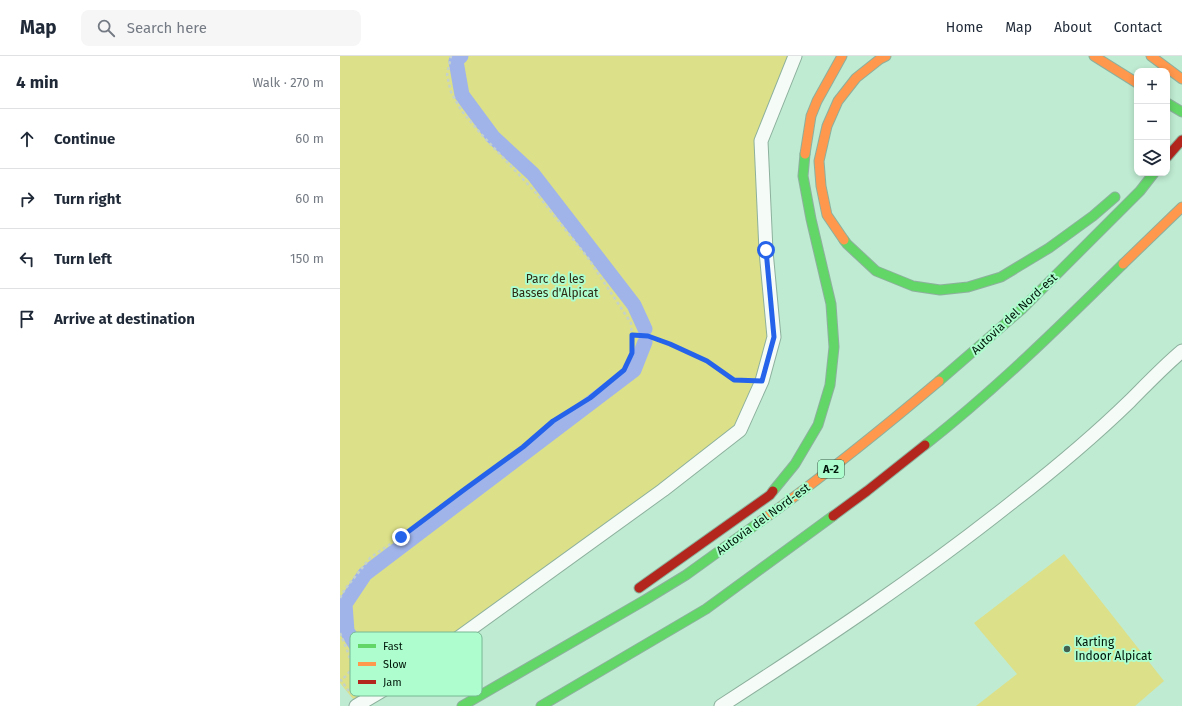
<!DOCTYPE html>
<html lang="en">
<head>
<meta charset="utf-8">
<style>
	:root { --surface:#fff; --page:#f6f6f7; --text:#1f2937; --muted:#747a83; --line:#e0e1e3 }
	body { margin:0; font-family:"Fira Sans",sans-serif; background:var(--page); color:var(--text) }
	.controls { position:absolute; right:12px; top:12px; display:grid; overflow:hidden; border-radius:8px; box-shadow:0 2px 6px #0003 }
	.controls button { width:36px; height:36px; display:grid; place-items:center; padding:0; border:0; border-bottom:1px solid var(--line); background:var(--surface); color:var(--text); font:20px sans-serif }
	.stop { position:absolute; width:12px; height:12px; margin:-9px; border:3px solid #2563eb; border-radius:50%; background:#fff }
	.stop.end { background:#2563eb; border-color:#fff; box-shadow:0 1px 4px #0008 }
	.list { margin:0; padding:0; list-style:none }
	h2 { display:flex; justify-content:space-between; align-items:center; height:52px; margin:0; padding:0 16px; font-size:17px }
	h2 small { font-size:13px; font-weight:400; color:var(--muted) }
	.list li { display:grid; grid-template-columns:26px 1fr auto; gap:12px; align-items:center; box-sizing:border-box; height:60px; padding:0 16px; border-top:1px solid var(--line) }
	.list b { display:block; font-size:15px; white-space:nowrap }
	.list em { font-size:13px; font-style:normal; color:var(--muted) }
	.icon { flex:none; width:22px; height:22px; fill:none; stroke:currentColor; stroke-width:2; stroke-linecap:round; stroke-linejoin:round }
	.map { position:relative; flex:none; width:842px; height:650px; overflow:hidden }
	header { display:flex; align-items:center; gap:24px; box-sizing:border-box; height:56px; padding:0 20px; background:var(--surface); border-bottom:1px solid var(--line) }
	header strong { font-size:19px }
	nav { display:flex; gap:22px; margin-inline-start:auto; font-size:14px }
	.search { width:280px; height:36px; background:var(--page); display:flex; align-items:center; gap:10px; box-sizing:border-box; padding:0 14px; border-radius:8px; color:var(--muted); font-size:15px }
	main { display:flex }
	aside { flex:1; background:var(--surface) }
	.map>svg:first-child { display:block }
	.green { fill:#dce088 }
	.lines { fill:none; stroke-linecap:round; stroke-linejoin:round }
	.canal { stroke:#a0b4ea; stroke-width:15 }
	.street-casing { stroke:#8db09d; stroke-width:15 }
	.fast-casing { stroke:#8db09d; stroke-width:11 }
	.slow-casing { stroke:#8db09d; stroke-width:11 }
	.jam-casing { stroke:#8db09d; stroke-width:11 }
	.path { stroke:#c5d2ca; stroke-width:2.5; stroke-dasharray:3 3; stroke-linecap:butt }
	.street { stroke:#f5fcf8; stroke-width:13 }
	.fast { stroke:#63d668; stroke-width:9 }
	.slow { stroke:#ff974d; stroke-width:9 }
	.jam { stroke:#b3261e; stroke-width:9 }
	.route { stroke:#2563eb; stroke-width:5 }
	.poi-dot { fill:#43614f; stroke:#adfdce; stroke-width:1.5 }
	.labels { text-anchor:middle; stroke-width:4; stroke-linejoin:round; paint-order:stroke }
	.shield { fill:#adfdce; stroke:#345b44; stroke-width:1 }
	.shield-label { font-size:11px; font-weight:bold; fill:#001609 }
	.park-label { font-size:12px; fill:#2f2a13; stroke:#adfdce }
	.street-label { font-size:12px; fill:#001609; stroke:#adfdce }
	.poi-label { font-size:12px; fill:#001609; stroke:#adfdce; text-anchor:start }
	.key { fill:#adfdce; stroke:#79b893; stroke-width:1 }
	.key-label { font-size:11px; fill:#001609 }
</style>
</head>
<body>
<header>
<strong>Map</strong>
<div class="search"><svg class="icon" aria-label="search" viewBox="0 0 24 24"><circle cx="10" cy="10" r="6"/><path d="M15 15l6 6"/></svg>Search here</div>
<nav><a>Home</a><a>Map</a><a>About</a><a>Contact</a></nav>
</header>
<main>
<aside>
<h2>4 min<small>Walk · 270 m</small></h2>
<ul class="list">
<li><svg class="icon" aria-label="ahead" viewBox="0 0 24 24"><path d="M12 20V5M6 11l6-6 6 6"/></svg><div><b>Continue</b></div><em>60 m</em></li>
<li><svg class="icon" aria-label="right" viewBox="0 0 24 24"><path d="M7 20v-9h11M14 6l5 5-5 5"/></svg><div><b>Turn right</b></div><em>60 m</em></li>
<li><svg class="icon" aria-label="left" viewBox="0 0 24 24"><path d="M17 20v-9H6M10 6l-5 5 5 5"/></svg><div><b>Turn left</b></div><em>150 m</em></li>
<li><svg class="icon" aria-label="arrive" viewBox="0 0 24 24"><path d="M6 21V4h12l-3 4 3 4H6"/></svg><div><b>Arrive at destination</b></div></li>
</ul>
</aside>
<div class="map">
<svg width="842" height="650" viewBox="0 0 842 650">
	<rect width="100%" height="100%" fill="#bfebd2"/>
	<!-- green -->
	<g class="green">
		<path d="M0 0H451L421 85 434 281 400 374 18 649 0 627Z"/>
		<path d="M724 498 824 625 795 650H636L677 618 634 567Z"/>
	</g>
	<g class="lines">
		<!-- canal -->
		<g class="canal">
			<path d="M121 0 116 5 122 39 153 81 193 118 294 249 305 273"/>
			<path d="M26 635 28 608 7 575 5 548 25 518 294 314 305 286"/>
		</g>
		<!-- street casing -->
		<g class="street-casing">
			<g id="street">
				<path d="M16 650 60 624 323 434 400 374 422 325 434 281 426 195 421 85 455 0"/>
				<path d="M381 650C480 586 578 521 671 447 711 416 753 381 790 345 807 328 823 311 842 295"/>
			</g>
		</g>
		<!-- fast casing -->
		<g class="fast-casing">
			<g id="fast">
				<path d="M827 47 842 56"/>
				<path d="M504 184 507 188 536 215 573 230 600 234 628 231 661 221 709 192 753 160 775 141"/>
				<path d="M599 325 682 253 800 135 814 117"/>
				<path d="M585 389C655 334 719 271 783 208"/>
				<path d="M433 435 455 408 478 369 490 329 494 291 491 248 471 163 463 120 465 98"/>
				<path d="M122 650 305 544 346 519 421 465"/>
				<path d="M201 650 366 553 493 460"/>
			</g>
		</g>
		<!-- slow casing -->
		<g class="slow-casing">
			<g id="slow">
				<path d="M754 0 797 27"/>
				<path d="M811 0 842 23"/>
				<path d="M465 98 471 60 477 45 502 0"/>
				<path d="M504 184 487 159 481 130 479 105 487 70 498 45 516 22 540 3 546 0"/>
				<path d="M783 208 842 151"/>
				<path d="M421 465C483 421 541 374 599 325"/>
			</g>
		</g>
		<!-- jam casing -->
		<g class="jam-casing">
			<g id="jam">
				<path d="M827 101 842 84"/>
				<path d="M493 460 527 435 585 389"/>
				<path d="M299 532 430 439 433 435"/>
			</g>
		</g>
		<!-- path -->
		<g class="path">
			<path d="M292 279 308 280 330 288 367 305 394 324 409 325"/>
			<path d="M0 542 5 533 31 501 61 481 125 433 183 391 213 365 250 342 284 314 293 297 291 267 248 202 197 138 141 78 121 54 111 36 107 19 111 0"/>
			<path d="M0 577 6 591 13 612 1 625"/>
			<path d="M0 623 11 638"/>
		</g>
		<!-- street -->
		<use href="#street" class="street"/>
		<!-- fast -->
		<use href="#fast" class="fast"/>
		<!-- slow -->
		<use href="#slow" class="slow"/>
		<!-- jam -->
		<use href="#jam" class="jam"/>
	</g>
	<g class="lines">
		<!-- route -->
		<path class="route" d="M61 481 125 433 183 391 213 365 250 342 284 314 292 297V279L308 280 330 288 367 305 394 324 422 325 434 281 426 194"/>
	</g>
	<!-- markers -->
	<circle class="poi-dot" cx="727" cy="593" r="4"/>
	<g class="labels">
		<!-- shield labels -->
		<rect class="shield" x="478" y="404" width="26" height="18" rx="3"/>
		<g class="shield-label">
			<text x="491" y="417">A-2</text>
		</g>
		<!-- park labels -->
		<g class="park-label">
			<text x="215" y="227">Parc de les<tspan x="215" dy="14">Basses d'Alpicat</tspan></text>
		</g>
		<!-- street labels -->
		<g class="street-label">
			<text transform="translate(674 258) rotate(-43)" y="4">Autovia del Nord-est</text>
			<text transform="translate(423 463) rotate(-36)" y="4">Autovia del Nord-est</text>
		</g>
		<!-- poi labels -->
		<g class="poi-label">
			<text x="735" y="590">Karting<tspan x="735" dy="14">Indoor Alpicat</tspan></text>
		</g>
	</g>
	<!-- legend -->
	<rect x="10" y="576" width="132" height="64" rx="6" class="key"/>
	<rect x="18" y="588" width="18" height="4" fill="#63d668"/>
	<rect x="18" y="606" width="18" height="4" fill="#ff974d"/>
	<rect x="18" y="624" width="18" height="4" fill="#b3261e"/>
	<g class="key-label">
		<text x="43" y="594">Fast</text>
		<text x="43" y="612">Slow</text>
		<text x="43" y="630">Jam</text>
	</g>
</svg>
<div class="controls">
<button>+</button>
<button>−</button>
<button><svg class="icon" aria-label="layers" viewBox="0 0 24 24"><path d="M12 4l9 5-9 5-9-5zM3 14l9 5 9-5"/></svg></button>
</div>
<div class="stop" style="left:426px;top:194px"></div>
<div class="stop end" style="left:61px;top:481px"></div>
</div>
</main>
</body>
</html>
